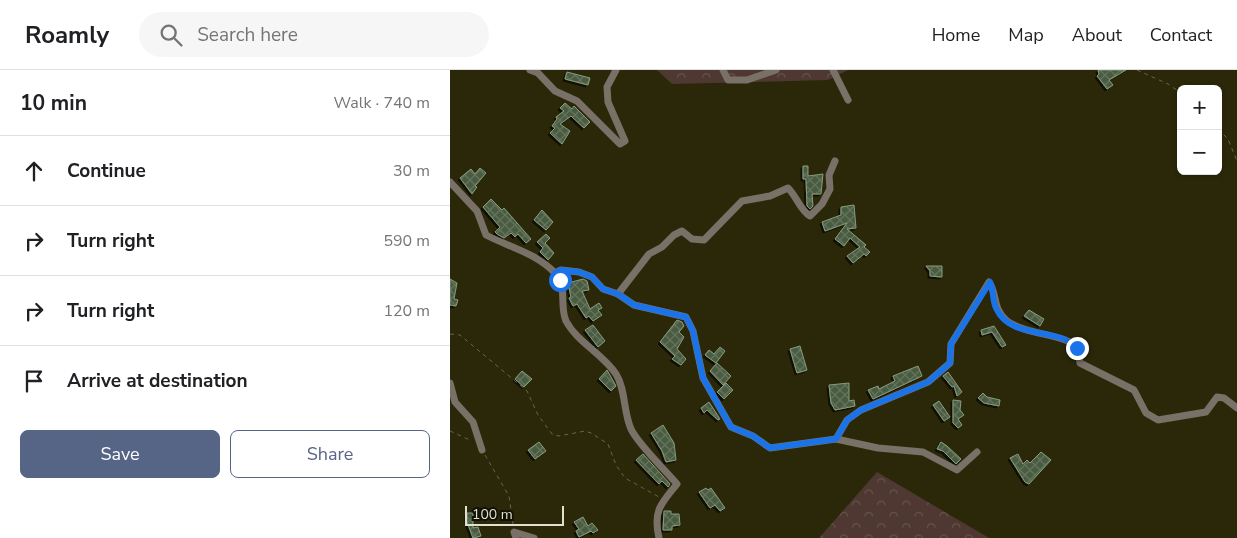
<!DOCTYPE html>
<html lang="en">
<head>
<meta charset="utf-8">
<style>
	:root { --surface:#fff; --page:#f6f6f6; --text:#202124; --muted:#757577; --line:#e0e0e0; --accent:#566486 }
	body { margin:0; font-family:"Nunito Sans",sans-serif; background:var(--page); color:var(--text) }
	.controls { position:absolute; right:15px; top:15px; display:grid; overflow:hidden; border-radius:8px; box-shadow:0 1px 4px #0004 }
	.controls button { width:45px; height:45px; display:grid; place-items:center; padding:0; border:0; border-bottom:1px solid var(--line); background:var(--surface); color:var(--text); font:25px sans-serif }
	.scale { position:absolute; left:15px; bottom:12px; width:99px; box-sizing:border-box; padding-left:5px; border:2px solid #e2e1cf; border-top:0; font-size:14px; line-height:18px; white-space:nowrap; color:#e2e1cf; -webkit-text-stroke:4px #121105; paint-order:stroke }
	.stop { position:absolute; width:15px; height:15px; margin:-11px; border:4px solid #1a73e8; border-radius:50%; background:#fff }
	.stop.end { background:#1a73e8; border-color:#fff; box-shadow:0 1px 5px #0008 }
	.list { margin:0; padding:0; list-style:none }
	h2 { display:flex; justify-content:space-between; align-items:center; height:65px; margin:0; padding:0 20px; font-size:21px }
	h2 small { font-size:16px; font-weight:400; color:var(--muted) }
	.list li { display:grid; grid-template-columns:32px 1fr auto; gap:15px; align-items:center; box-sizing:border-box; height:70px; padding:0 20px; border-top:1px solid var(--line) }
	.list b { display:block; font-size:19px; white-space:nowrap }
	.list em { font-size:16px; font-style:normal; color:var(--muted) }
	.actions { display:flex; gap:10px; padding:15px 20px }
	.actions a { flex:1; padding:11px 0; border:1px solid var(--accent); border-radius:8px; text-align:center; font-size:18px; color:var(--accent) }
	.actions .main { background:var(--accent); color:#fff }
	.icon { flex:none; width:28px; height:28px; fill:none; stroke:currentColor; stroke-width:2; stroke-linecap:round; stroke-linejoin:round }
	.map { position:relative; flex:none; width:787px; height:468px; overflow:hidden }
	header { display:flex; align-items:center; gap:30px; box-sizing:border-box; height:70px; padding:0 25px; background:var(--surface); border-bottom:1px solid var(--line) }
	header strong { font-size:24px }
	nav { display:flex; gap:28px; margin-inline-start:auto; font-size:18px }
	.search { width:350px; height:45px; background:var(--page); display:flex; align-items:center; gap:12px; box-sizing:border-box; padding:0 18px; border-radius:28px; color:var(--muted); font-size:19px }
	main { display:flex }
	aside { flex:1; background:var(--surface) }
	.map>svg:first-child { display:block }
	.forest { fill:url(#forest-crowns) }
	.building { fill:url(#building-cross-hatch); stroke:#879c7f; filter:url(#shadow) }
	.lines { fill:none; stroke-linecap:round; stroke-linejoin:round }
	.path { stroke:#67654a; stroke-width:1; stroke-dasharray:4 4; stroke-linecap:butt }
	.street { stroke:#797167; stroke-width:7 }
	.route { stroke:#1a73e8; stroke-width:6 }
</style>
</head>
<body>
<header>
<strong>Roamly</strong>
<div class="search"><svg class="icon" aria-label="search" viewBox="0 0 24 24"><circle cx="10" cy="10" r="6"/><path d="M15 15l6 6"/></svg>Search here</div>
<nav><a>Home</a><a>Map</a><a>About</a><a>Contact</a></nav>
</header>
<main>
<aside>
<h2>10 min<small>Walk · 740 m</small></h2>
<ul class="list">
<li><svg class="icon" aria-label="ahead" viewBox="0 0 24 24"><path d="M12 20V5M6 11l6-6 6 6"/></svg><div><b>Continue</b></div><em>30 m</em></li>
<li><svg class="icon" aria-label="right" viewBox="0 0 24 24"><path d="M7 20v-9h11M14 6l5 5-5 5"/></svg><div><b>Turn right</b></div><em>590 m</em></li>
<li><svg class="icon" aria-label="right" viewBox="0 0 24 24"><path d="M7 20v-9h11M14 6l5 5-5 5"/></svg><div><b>Turn right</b></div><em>120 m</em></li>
<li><svg class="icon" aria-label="arrive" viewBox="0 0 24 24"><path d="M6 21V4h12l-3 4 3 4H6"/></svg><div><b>Arrive at destination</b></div></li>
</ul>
<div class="actions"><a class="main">Save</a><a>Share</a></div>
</aside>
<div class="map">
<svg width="787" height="468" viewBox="0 0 787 468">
	<defs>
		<pattern id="forest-crowns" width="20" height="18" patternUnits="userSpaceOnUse" patternTransform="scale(1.25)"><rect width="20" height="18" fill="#4e3831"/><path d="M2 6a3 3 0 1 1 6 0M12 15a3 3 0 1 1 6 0" fill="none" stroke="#67544e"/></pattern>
		<pattern id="building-cross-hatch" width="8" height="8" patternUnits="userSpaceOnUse" patternTransform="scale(1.25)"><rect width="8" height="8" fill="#495c42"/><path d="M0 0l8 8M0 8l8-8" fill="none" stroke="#63735c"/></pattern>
		<filter id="shadow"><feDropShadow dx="-2" dy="2" stdDeviation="0" flood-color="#0009"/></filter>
	</defs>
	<rect width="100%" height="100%" fill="#2b2809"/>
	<!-- forest -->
	<g class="forest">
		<path d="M207 0H398L378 10 222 14Z"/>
		<path d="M427 402 539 468H369Z"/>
	</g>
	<!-- building -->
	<g class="building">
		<path d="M648 0H676L659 10 663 15 657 19 647 6 649 4Z"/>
		<path d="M117 2 140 8 138 15 115 9Z"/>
		<path d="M115 33 122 39 124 36 140 52 134 58 121 46 110 54 120 61 112 74 100 63 105 58 102 56 107 49 106 47 114 41 110 38Z"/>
		<path d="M353 96H358V106L373 104 371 124H362L363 136 360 139 357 136 356 109H353Z"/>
		<path d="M30 98 36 103 25 116 27 117 22 124 10 108 21 99 25 104Z"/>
		<path d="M41 129 52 140 54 138 81 169 76 173 68 164 65 167 61 163 54 168 47 164 45 162 50 157 33 137Z"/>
		<path d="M404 135 406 158 397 159 416 175 414 177 420 182 416 186 414 184 403 193 397 186 410 177 400 168 394 176 385 169 397 153 375 161 372 152 391 145V137Z"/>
		<path d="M92 140 103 152 96 160 84 150Z"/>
		<path d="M96 164 100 168 95 173 104 183 98 190 90 182 93 178 87 172Z"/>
		<path d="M476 196H492V207L480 206V201Z"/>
		<path d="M0 209 7 213 4 229 8 230 6 236 0 235Z"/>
		<path d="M133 209 137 211 139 220 132 221 140 239 149 233 152 238 148 240 152 245 143 251 139 246 136 248 127 234 123 236 119 228 121 227 118 213Z"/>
		<path d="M579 240 594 249 590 256 574 246Z"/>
		<path d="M227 250 232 252 234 256 229 262 234 267 227 279 236 289 231 295 222 289 225 286 210 272Z"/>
		<path d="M143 255 155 271 148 277 135 260Z"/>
		<path d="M544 256 556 275 552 277 542 262 532 265 531 260Z"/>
		<path d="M350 276 357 300 347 303 340 279Z"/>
		<path d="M270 277 275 281 266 293 255 285 259 280 264 284Z"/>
		<path d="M267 293 281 306 273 315 260 301Z"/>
		<path d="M468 296 472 306 423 329 418 320 428 316 429 319 445 311 443 306Z"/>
		<path d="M157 300 166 316 161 321 149 309Z"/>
		<path d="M72 301 82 309 74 317 65 309Z"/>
		<path d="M498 302 512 322 507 326 504 316 502 317 493 306Z"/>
		<path d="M276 313 283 320 274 329 267 322Z"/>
		<path d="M399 313V331L404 330 405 336 385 340 381 333 379 315Z"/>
		<path d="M533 323 537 327 550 330 549 336 534 333 528 328Z"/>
		<path d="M503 330 511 331 510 340 514 345 508 349 512 355 508 358 503 353Z"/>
		<path d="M489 331 500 347 494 351 483 335Z"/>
		<path d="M259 332 270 349 268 350 257 340 254 343 251 338Z"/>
		<path d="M213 355 224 373 226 390 216 392 212 381 201 363Z"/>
		<path d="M89 372 96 381 85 389 78 380Z"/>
		<path d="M491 372 497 376 511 389 506 394 493 381 487 379Z"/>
		<path d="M591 382 601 390 579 414 575 412 560 388 568 384 573 394 577 390 580 393Z"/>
		<path d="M193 384 220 414 218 417 212 411 209 414 186 390Z"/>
		<path d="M256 418 258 420 261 418 275 438 270 441 265 435 260 438 249 422Z"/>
		<path d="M214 441H221V444H229L230 455 222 456V460H213Z"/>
		<path d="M17 443H23V458L28 457 31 466 23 468 17 452Z"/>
		<path d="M133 447 138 456 142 453 148 460 143 463 141 461 129 467 126 461 129 459 124 452Z"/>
	</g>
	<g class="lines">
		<!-- path -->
		<g class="path">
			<path d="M687 0 718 14 731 23"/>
			<path d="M768 59 778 69 787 91"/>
			<path d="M0 264 10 265 77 321 88 345 102 364 109 366 135 361 141 363 158 374 166 395 175 408 209 427"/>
			<path d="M0 361 22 371"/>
			<path d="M35 385 59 426 63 454"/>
		</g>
		<!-- street -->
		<g class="street">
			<path d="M80 0 88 3 105 21 127 31 170 74 175 71 158 32 157 17 166 0"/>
			<path d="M273 0 278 10H297L326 0"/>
			<path d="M383 0 398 30"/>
			<path d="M0 112 27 141 36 165C59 177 86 183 105 203 118 217 109 235 116 251 127 272 153 284 166 304 176 320 173 341 181 359 188 374 215 400 227 414 210 434 203 442 209 468"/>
			<path d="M105 203 111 200 129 202 142 207 153 219 168 224 184 235 236 247 243 261 253 308 281 357 303 366 320 378 386 369 428 378 473 382 507 400 527 382"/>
			<path d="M168 224 199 184 212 177 224 165 232 161 242 169 254 170 292 131 320 126 338 118C347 127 350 140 360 146L372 134 380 119 379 105 385 91"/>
			<path d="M0 313 5 332 23 352 32 380"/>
			<path d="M386 369 397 350 411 340 478 312 500 293 501 274 539 212C548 226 542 237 556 250 573 265 619 264 627 278 629 282 629 288 630 293L684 320 696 343 708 350 756 342 767 327 774 328 787 338"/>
			<path d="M66 468 64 462 84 468"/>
		</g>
	</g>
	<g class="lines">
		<!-- route -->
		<path class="route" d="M110 210 105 203 111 200 129 202 142 207 153 219 168 224 184 235 236 247 243 261 253 308 281 357 303 366 320 378 386 369 397 350 411 340 478 312 500 293 501 274 540 212C544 220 542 230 546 238 561 271 607 256 627 278"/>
	</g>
</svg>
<div class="controls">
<button>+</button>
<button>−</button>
</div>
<div class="scale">100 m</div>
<div class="stop" style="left:110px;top:210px"></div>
<div class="stop end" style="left:627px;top:278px"></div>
</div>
</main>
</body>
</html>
